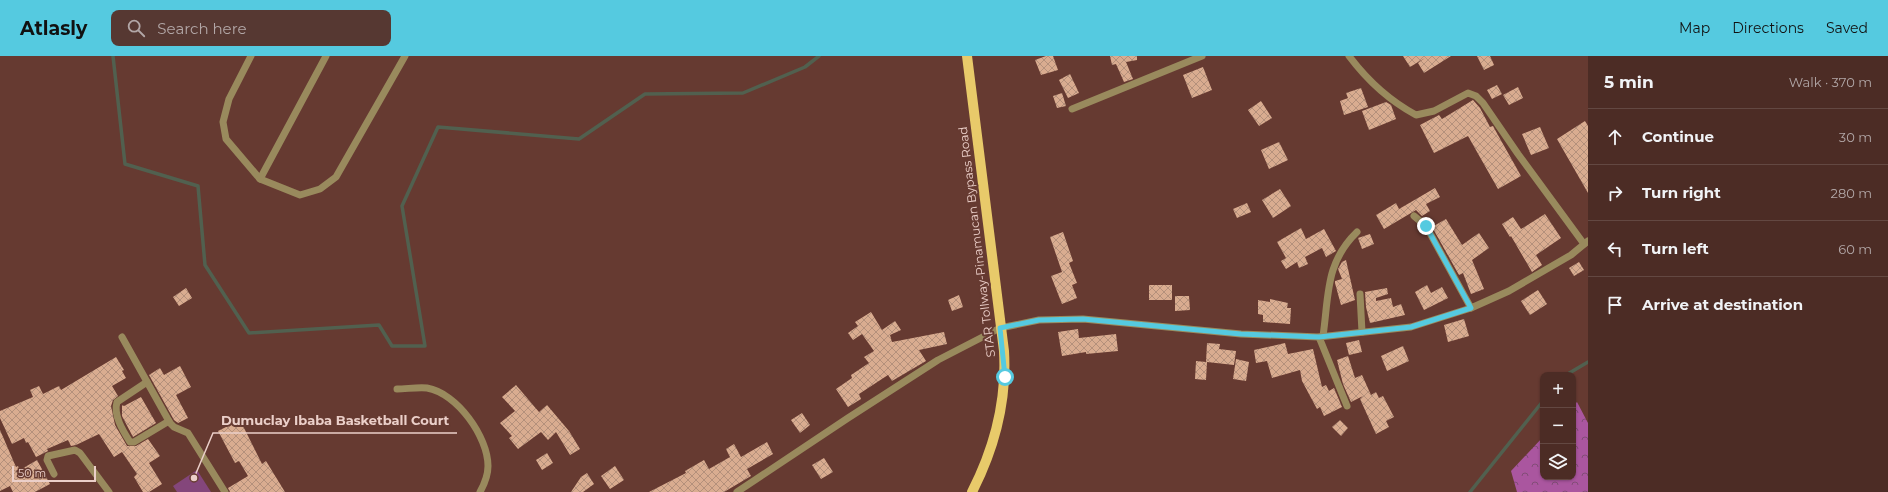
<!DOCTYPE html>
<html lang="en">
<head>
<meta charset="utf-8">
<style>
	:root { --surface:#4c2c25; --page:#563832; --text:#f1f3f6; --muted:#b2a7a7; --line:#634842; --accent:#55cae0 }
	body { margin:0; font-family:Montserrat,sans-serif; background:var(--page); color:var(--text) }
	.controls { position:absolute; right:12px; bottom:12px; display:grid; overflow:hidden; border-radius:8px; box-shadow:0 1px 3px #0004 }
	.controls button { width:36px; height:36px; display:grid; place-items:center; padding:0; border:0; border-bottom:1px solid var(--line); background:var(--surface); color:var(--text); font:20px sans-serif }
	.scale { position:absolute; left:12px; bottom:10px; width:84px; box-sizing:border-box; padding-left:4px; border:2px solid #ebcfc9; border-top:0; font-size:11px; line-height:14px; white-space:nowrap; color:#ebcfc9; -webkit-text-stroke:3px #663a31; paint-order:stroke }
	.stop { position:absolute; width:12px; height:12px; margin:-9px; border:3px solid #55cae0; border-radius:50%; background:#fff }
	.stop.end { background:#55cae0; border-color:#fff; box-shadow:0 1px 4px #0008 }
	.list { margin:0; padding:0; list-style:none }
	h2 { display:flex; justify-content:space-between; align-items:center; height:52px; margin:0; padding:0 16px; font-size:17px }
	h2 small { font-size:13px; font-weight:400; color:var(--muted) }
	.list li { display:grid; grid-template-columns:26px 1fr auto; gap:12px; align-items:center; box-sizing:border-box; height:56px; padding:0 16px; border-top:1px solid var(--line) }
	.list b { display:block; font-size:15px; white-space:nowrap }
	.list em { font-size:13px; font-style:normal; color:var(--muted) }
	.icon { flex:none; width:22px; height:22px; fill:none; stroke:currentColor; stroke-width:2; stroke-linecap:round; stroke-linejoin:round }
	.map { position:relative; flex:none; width:1588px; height:436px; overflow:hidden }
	header { display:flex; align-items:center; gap:24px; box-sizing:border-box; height:56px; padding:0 20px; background:var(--accent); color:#111 }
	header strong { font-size:19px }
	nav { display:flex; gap:22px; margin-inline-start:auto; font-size:14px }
	.search { width:280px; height:36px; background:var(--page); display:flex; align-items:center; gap:10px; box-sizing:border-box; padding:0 14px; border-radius:8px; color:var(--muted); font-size:15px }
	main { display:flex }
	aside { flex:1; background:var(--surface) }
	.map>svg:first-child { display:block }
	.forest { fill:url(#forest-crowns) }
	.park { fill:#84467b }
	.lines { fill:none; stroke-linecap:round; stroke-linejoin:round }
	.stream { stroke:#51604f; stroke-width:3.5 }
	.building { fill:url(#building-cross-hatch) }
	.minor { stroke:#998a5d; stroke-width:7 }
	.major { stroke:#e8ca6a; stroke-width:10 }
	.route { stroke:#55cae0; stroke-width:5 }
	.labels { text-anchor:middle; stroke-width:4; stroke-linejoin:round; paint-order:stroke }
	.street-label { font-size:12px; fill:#ebcfc9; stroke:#663a31 }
	.leader { fill:none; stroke:#ebcfc9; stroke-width:1.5 }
	.callout-dot { fill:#ebcfc9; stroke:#663a31; stroke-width:1.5 }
	.callout-label { font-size:13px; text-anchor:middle; font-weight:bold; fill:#ebcfc9; stroke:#663a31; stroke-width:4; stroke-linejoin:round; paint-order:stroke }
</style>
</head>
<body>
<header>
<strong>Atlasly</strong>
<div class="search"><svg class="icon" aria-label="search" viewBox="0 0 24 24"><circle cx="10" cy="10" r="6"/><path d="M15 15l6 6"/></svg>Search here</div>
<nav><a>Map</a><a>Directions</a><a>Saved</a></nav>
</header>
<main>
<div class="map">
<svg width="1588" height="436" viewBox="0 0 1588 436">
	<defs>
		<pattern id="forest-crowns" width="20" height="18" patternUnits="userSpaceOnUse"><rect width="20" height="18" fill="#aa569f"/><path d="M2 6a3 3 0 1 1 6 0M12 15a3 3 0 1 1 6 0" fill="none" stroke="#824c77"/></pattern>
		<pattern id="building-cross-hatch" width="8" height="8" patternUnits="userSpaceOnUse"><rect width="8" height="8" fill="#d9ac90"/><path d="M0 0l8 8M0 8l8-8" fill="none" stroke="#b4907b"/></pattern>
	</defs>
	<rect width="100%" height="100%" fill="#663a31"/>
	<!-- forest -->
	<path class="forest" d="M1577 346 1588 367V436H1517L1511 415 1543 381V421H1573V350Z"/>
	<!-- park -->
	<path class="park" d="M197 414 211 436H177L173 430Z"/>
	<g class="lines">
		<!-- stream -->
		<g class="stream">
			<path d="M113 0 125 108 198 130 205 209 249 277 379 269 392 290H425L402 150 438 71 579 83 645 38 743 37 805 11 819 0"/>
			<path d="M1566 319 1588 306"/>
			<path d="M1470 436 1543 345"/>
		</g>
	</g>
	<!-- building -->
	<g class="building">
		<path d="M1046 0H1053L1058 14 1041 19 1035 4Z"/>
		<path d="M1110 0H1137V4L1126 6 1133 23 1124 26 1116 8 1112 9Z"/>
		<path d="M1403 0H1451L1424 17 1418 7 1425 2 1410 11Z"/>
		<path d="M1477 0H1490L1494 9 1484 14Z"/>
		<path d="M1203 11 1212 34 1192 42 1183 19Z"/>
		<path d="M1070 18 1079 37 1068 42 1059 24Z"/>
		<path d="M1497 29 1502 38 1492 43 1487 34Z"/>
		<path d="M1518 31 1523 42 1509 49 1503 39Z"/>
		<path d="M1361 32 1368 51 1344 59 1340 45 1348 42 1346 37Z"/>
		<path d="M1062 37 1066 50 1057 52 1053 40Z"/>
		<path d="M1473 44 1480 52 1490 71 1493 70 1494 72 1521 120 1498 133 1468 80 1434 97 1420 69 1439 59 1442 63Z"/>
		<path d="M1261 45 1272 62 1259 70 1248 54Z"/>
		<path d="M1386 46 1391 49 1396 63 1369 74 1362 55Z"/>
		<path d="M1585 65 1588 70V137L1557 83Z"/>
		<path d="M1540 71 1549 92 1531 99 1522 78Z"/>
		<path d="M1279 86 1288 104 1269 113 1261 94Z"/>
		<path d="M1435 132 1440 141 1426 148 1430 155 1422 160 1416 154 1384 173 1376 159 1396 147 1399 153Z"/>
		<path d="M1280 133 1291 150 1273 162 1262 144Z"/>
		<path d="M1247 147 1251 156 1237 162 1233 153Z"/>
		<path d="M1545 158 1561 182 1536 199 1542 209 1532 216 1511 180 1510 181 1502 168 1513 161 1521 173Z"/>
		<path d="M1446 163 1462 189 1479 177 1489 192 1472 204 1484 233 1471 238 1463 217 1459 219 1432 171Z"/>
		<path d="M1301 172 1306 183 1324 173 1336 195 1326 201 1322 192 1305 201 1308 208 1299 212 1297 206 1286 213 1281 205 1286 202 1277 186Z"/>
		<path d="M1063 176 1073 205 1069 207 1077 227 1072 229 1077 242 1062 248 1051 220 1062 216 1050 181Z"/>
		<path d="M1370 178 1374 188 1362 193 1358 182Z"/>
		<path d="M1346 204 1355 244 1341 249 1335 227V225L1342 223 1338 213 1342 206Z"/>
		<path d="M1579 206 1584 214 1574 220 1569 212Z"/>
		<rect x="1149" y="229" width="23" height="15"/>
		<path d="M1427 229 1431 237 1442 231 1448 242 1424 254 1415 236Z"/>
		<path d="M186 232 192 242 179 250 173 241Z"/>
		<path d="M1387 232 1388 238 1376 242V245L1391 242 1393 251 1401 248 1405 259 1370 267 1366 251 1365 236Z"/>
		<path d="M1538 234 1547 248 1530 259 1521 245Z"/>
		<path d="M959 239 963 251 952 255 948 244Z"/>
		<path d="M1175 240H1189L1190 254 1175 255Z"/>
		<path d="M1270 243 1288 247 1287 252H1291L1290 268 1263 266V259L1258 258V244L1270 246Z"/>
		<path d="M871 256 882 274 895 265 901 274 890 279 892 286 944 276 947 288 919 294 926 305 892 325 888 319 859 338 861 343 848 351 836 333 852 322 851 319 869 307 864 301 874 295 862 278 853 284 848 277 858 270 855 266Z"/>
		<path d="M1464 263 1469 280 1448 286 1444 269Z"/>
		<path d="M1078 273 1079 282 1116 278 1118 295 1086 298V296L1062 300 1058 276Z"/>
		<path d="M1359 284 1362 296 1349 299 1346 287Z"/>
		<path d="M1207 287 1220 288 1219 293 1236 295 1234 309 1207 306 1206 324 1195 323 1196 305 1206 306Z"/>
		<path d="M1285 287 1288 298 1313 293 1322 331 1326 329 1329 335 1334 332 1342 351 1324 360 1320 351 1317 353 1302 325 1300 314 1272 322 1267 305 1256 307 1254 294Z"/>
		<path d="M1403 290 1409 305 1387 315 1381 300Z"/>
		<path d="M1348 300 1355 322 1362 319 1371 339 1376 336 1379 342 1383 340 1394 361 1386 365 1389 371 1376 378 1360 343 1363 340 1351 346 1343 328 1337 304Z"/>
		<path d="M116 301 124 314 122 315 126 322 112 330 118 340 113 344 111 350 115 369 127 390H136L148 383 160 400 149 407 162 428 149 436H143L134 421 137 418 122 396 114 401 99 378 76 389 71 390 68 384 47 393 48 395 36 401 28 386 26 387 24 382 12 388 0 362V355L33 341 30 334 39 330 43 338 59 330 61 334Z"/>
		<path d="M1236 303 1249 306 1246 325 1233 323Z"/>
		<path d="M180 310 191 331 176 339 188 362 178 367 174 364 149 319 160 312 164 319Z"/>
		<path d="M516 329 539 356 547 349 569 375 580 393 570 399 556 376 548 384 541 376 518 393 509 382 512 380 500 367 515 355 502 341Z"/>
		<path d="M141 341 156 367 133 381 122 360V349L124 350Z"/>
		<path d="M802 357 810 369 800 377 791 364Z"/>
		<path d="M240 364 262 408 266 405 285 436H230L228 432 248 420 239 405 235 407 218 375Z"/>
		<path d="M1340 364 1348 372 1341 380 1332 371Z"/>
		<path d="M0 374 16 411 18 410 20 414 37 404 50 428 35 436H13L10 430 0 435Z"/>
		<path d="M767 386 773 398 747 413 751 420 724 436H649L686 417 685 415 704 404 709 413 730 401 726 393 734 388 741 401Z"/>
		<path d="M547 397 553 407 542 414 536 404Z"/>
		<path d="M824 402 833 416 821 423 812 409Z"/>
		<path d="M615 410 624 424 610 433 601 420Z"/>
		<path d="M587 417 594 428 583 436H571L581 421Z"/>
	</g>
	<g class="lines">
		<!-- minor -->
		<g class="minor">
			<path d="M251 0 229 43 223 66 226 83 260 123 300 139 320 133 336 121 405 0"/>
			<path d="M1349 0C1367 24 1390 45 1416 59L1434 55 1468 37 1476 40 1483 47 1518 98 1584 188"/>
			<path d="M1072 53 1202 0"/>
			<path d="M260 123 326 0"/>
			<path d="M1414 160 1426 170 1471 252"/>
			<path d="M1360 238 1362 276"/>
			<path d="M1323 280C1329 239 1325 207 1357 176"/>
			<path d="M122 281 170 367 174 371 188 377 225 436"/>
			<path d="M1319 281 1347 350"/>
			<path d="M147 326 117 346C113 359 123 375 130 386H134L169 365"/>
			<path d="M397 333C406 333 418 331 427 332 457 337 488 381 488 410 488 420 485 427 480 436"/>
			<path d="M54 418 47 404 48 400 75 394 80 397 109 436"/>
			<path d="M737 436 848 362 938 304 1000 272 1039 264 1083 263 1241 278 1319 281 1411 271 1471 252 1509 235 1571 199 1588 185"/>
		</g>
		<!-- major -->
		<path class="major" d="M967 0 1004 295C1007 346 995 391 972 436"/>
	</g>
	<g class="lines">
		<!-- route -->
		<path class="route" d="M1005 321 1000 272 1039 264 1083 263 1241 278 1319 281 1411 271 1471 252 1426 170"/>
	</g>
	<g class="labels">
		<!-- street labels -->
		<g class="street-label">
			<text transform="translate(977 186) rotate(-97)" y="4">STAR Tollway-Pinamucan Bypass Road</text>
		</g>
	</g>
	<!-- callouts -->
	<path class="leader" d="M194 422L213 377H457"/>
	<circle class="callout-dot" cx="194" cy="422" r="4"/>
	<g class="callout-label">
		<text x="335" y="369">Dumuclay Ibaba Basketball Court</text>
	</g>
</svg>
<div class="controls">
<button>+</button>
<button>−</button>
<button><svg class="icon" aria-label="layers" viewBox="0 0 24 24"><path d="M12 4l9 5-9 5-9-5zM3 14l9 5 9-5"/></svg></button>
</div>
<div class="scale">50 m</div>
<div class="stop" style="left:1005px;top:321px"></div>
<div class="stop end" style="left:1426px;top:170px"></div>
</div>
<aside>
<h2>5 min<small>Walk · 370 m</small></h2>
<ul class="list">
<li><svg class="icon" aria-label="ahead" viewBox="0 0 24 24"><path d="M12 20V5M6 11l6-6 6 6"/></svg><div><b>Continue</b></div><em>30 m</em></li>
<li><svg class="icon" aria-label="right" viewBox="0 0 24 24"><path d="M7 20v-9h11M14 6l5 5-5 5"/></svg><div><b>Turn right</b></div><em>280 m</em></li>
<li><svg class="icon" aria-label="left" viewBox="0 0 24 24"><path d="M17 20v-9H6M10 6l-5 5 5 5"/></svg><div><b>Turn left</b></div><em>60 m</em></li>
<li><svg class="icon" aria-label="arrive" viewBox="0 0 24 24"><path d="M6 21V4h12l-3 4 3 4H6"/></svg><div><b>Arrive at destination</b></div></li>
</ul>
</aside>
</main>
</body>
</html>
